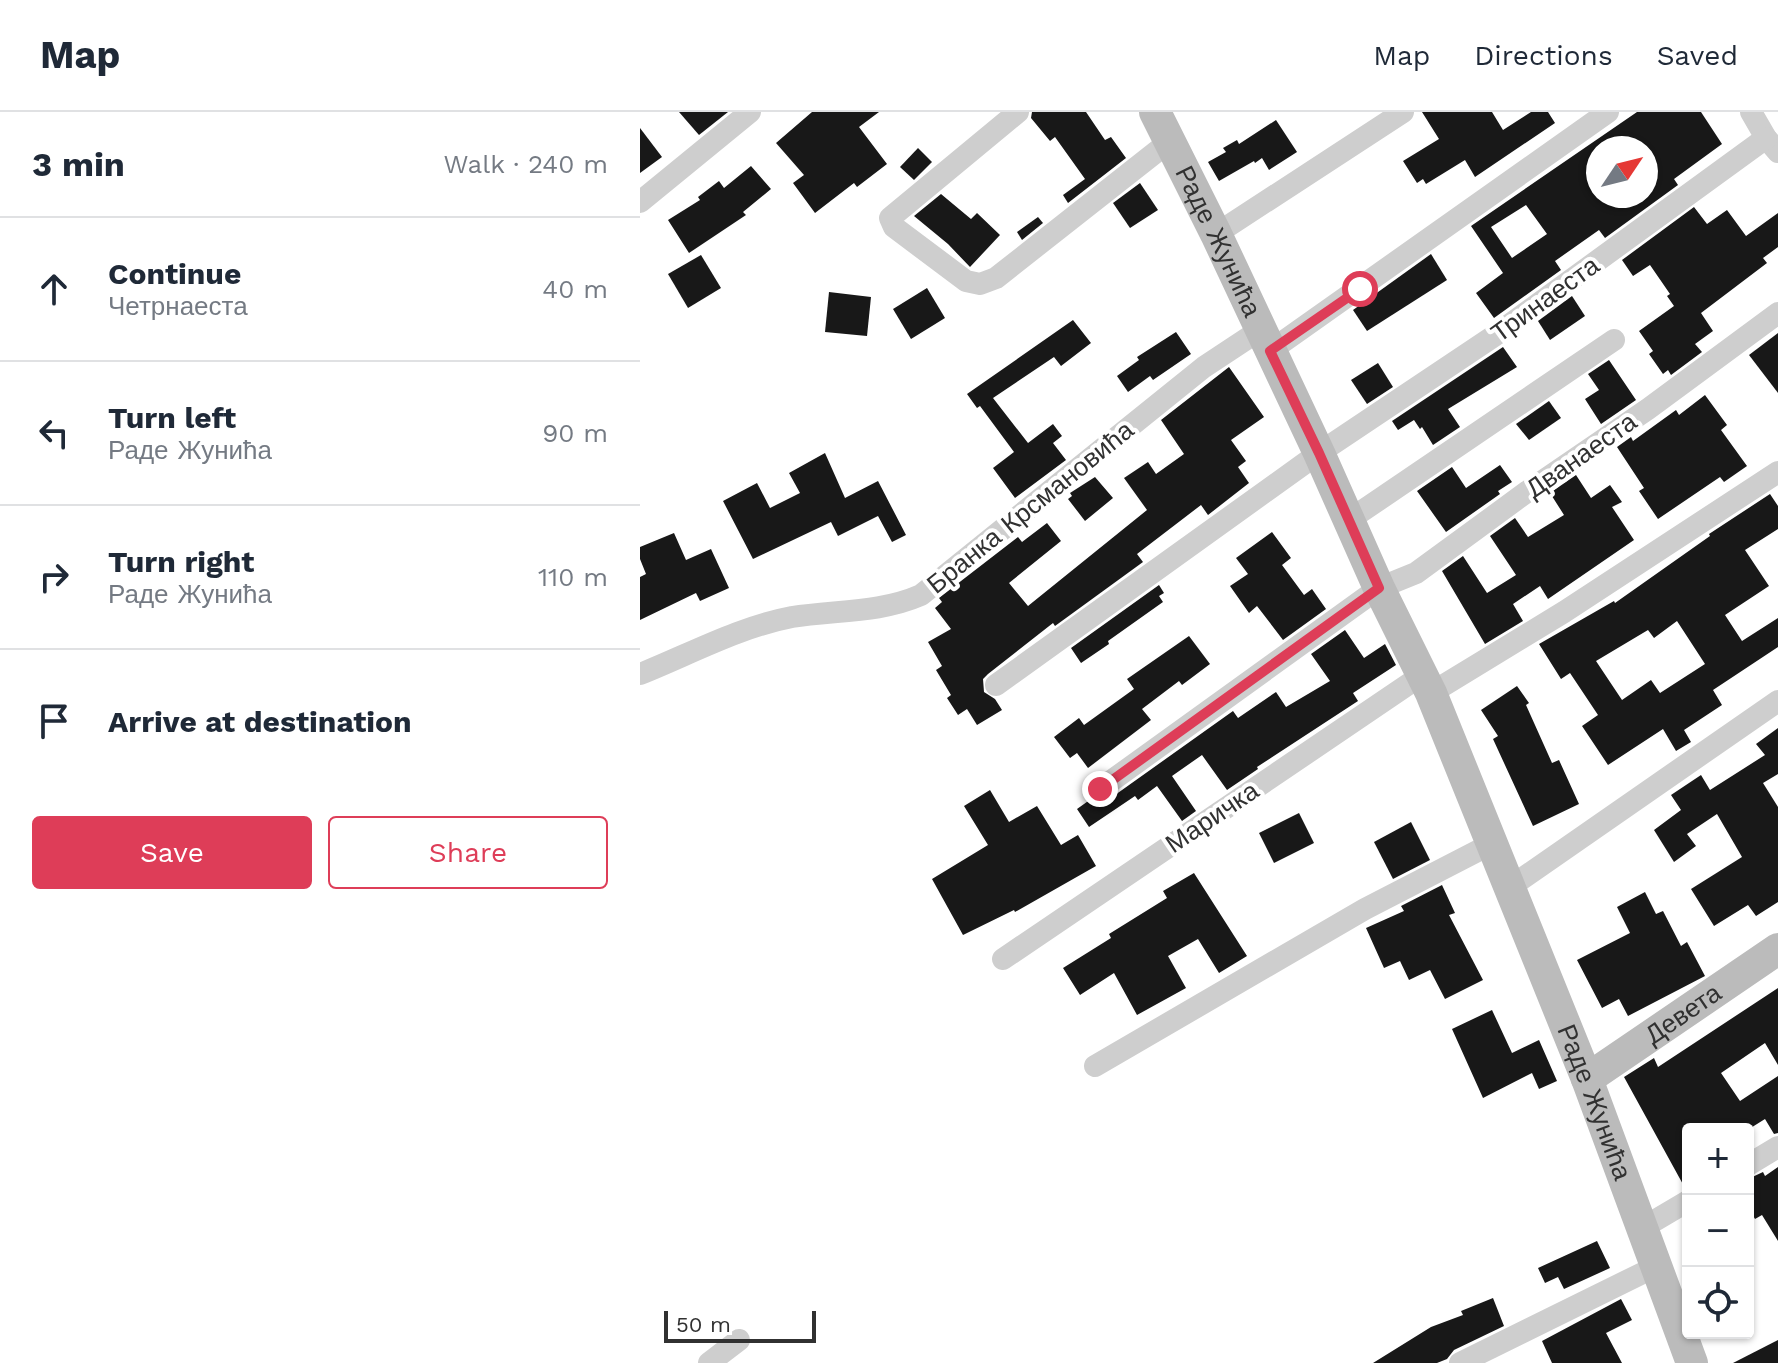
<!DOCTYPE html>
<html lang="en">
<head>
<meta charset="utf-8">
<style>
	:root { --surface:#fff; --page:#f2f2f3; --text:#1f2937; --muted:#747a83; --line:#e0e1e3; --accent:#de3d58 }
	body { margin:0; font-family:"Work Sans",sans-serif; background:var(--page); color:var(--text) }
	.controls { position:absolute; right:24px; bottom:24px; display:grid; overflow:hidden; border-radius:8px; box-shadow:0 2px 6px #0004 }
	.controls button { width:72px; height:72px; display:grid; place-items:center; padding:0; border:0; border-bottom:2px solid var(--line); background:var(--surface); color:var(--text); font:40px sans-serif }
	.compass { position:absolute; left:946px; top:24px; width:72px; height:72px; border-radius:50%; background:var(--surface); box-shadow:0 2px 6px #0004; rotate:55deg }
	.scale { position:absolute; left:24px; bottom:20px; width:152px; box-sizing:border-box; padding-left:8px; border:4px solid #313131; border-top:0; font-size:22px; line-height:28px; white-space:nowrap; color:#313131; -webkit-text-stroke:6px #fff; paint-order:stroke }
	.stop { position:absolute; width:24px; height:24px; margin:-18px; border:6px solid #de3d58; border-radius:50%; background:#fff }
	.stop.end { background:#de3d58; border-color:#fff; box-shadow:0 2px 8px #0008 }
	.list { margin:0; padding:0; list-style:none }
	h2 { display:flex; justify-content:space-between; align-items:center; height:104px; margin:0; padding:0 32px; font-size:34px }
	h2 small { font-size:26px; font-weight:400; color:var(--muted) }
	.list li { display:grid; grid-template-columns:52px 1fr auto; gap:24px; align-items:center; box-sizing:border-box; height:144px; padding:0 32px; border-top:2px solid var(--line) }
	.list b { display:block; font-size:30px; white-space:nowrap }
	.list p { margin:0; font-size:26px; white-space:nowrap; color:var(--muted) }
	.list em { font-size:26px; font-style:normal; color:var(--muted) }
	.actions { display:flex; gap:16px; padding:24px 32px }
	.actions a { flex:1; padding:18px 0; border:2px solid var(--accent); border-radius:8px; text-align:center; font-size:28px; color:var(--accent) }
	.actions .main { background:var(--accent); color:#fff }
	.icon { flex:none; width:44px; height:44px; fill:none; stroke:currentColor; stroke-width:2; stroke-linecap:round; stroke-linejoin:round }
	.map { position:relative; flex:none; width:1138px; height:1251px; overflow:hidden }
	header { display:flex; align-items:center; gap:48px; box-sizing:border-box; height:112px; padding:0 40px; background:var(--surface); border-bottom:2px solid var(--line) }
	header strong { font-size:38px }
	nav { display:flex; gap:44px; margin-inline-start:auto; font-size:28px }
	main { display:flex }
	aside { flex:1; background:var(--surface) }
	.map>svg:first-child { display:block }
	.building { fill:#181818; fill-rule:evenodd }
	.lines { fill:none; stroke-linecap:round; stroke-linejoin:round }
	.street { stroke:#cecece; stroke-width:22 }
	.secondary { stroke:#bbb; stroke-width:32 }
	.route { stroke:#de3d58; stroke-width:10 }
	.labels { text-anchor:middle; stroke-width:8; stroke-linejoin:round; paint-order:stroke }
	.street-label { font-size:26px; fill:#313131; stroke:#fff }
</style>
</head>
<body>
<header>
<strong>Map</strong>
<nav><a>Map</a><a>Directions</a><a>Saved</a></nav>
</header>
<main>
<aside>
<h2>3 min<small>Walk · 240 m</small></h2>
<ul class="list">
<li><svg class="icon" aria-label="ahead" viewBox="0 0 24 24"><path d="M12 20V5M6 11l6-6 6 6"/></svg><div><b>Continue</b><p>Четрнаеста</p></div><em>40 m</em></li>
<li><svg class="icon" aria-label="left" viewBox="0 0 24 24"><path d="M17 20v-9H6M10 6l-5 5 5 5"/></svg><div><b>Turn left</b><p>Раде Жунића</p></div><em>90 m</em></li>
<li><svg class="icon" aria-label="right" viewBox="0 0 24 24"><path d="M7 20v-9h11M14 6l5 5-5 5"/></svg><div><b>Turn right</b><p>Раде Жунића</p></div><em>110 m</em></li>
<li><svg class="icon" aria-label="arrive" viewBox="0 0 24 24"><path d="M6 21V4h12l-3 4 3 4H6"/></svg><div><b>Arrive at destination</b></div></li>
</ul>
<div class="actions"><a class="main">Save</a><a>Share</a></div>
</aside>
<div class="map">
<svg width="1138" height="1251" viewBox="0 0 1138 1251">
	<rect width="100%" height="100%" fill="#fff"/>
	<!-- building -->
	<g class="building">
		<path d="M39 0H88L59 23Z"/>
		<path d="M172 0H239L219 15 247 52 217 75 214 71 175 101 153 71 164 63 136 31Z"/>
		<path d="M392 0H446L465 28 471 25 486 46 428 91 423 83 445 67 415 25 410 29 391 6Z"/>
		<path d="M782 0H852L863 18 891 0H908L915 11 835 65 825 48 786 72 783 67 777 71 763 49 799 27Z"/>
		<path d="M997 0H1061L1082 32 1034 67 1038 73 965 126 959 118 915 149 921 158 854 206 836 181 863 161 831 114ZM958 36H1006V84H958V77L948 63 958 57ZM886 93 907 122 872 146 851 115Z"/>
		<path d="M636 8 657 40 629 58 622 46 615 51 614 49 579 69 568 50 586 40 583 36 597 28 599 32Z"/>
		<path d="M0 16 22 45 0 61Z"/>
		<path d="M278 36 292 50 274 68 260 55Z"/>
		<path d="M111 54 131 77 103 100 106 103 49 141 28 108 60 88 58 85 79 69 84 76Z"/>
		<path d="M500 71 518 98 490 116 473 91Z"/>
		<path d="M301 82 331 107 337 101 360 123 330 155 308 132 274 104Z"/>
		<path d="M1054 95 1067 112 1087 98 1106 124 1138 101V135L1123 146 1127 151 1061 201 1073 219 1055 232 1062 240 1031 263 1028 258 1023 262 1009 242 1013 239 999 219 1034 194 1027 184 1030 182 1010 153 993 164 982 148Z"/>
		<path d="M398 105 403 111 382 128 377 120Z"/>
		<path d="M791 142 807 168 727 219 713 198Z"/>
		<path d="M61 143 81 176 48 196 28 162Z"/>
		<path d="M287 176 305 206 271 227 253 197Z"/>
		<path d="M189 180 231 185 227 224 185 220Z"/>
		<path d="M932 184 945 204 910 228 898 209Z"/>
		<path d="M433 208 451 231 421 254 414 245 353 286 388 331 413 312 422 324 413 331 426 348 375 386 353 356 374 340 340 294 337 296 327 282Z"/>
		<path d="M536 220 551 242 513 268 510 264 488 280 477 264 499 248 497 245Z"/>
		<path d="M1138 221V281L1109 243Z"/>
		<path d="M863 235 877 255 808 297 820 315 793 333 782 315 780 317 774 308 758 318 752 309Z"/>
		<path d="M969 248 996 288 961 312 945 287 959 278 948 262Z"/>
		<path d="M738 251 753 275 727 292 711 268Z"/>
		<path d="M589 255 624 305 591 328 606 349 598 355 609 371 568 403 561 393 497 442 503 450 415 514 413 511 348 562 343 567 344 580 355 587 362 598 337 613 327 597 318 603 307 586 311 583 296 558 302 554 288 530 311 517 295 496 302 490 299 486 378 425 382 430 407 411 421 429 369 471 388 494 507 398 484 366 508 350 516 362 544 342 521 308Z"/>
		<path d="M1065 283 1087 313 1081 318 1107 354 1084 370 1080 365 1018 407 999 379 1004 376 977 335 991 325 993 329 1036 298 1039 303Z"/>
		<path d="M909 289 921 306 889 328 876 312Z"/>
		<path d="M185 341 205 386 238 369 266 423 252 430 238 404 198 424 191 410 113 447 83 389 117 371 130 396 160 381 149 361Z"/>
		<path d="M860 353 872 370 858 379 860 382 806 420 777 379 812 355 826 376Z"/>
		<path d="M936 363 951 386 970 373 982 390 972 395 994 428 908 487 900 474 873 492 883 509 845 532 802 459 823 444 847 481 876 463 850 424 875 406 888 425 924 403 910 381Z"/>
		<path d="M455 365 473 386 445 409 428 387 432 384 430 381Z"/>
		<path d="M1130 382 1138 394V417L1105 438 1129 474 1085 503 1102 529 1138 506V535L1073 578 1082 593 1044 618 1051 630 1036 639 1023 617 968 653 942 614 958 603 930 561 921 567 899 532 974 489 975 491 1070 424 1069 422ZM1037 509 1065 552 1020 581 1011 568 982 588 956 549 1008 518 1014 526Z"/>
		<path d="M632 420 651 446 642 453 664 483 672 477 686 497 643 528 617 494 609 501 590 474 608 462 596 446Z"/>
		<path d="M34 421 46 448 71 437 89 476 60 489 56 481 0 508V465L6 462 0 447V435Z"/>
		<path d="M519 473 524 481 519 484 523 490 468 529 469 532 441 551 431 536Z"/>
		<path d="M705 518 724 546 745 532 756 553 713 581 718 589 617 655 618 657 587 678 562 643 532 664 556 699 542 709 517 674 498 688 495 684 449 715 437 697 451 687 461 691 468 688 593 599 598 606 636 580 646 595 690 569 671 542Z"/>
		<path d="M549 524 570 552 542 573 539 569 502 597 511 608 448 656 437 641 430 646 414 625 439 606 444 613 494 577 487 567Z"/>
		<path d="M877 574 889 591 886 593 912 651 919 648 939 692 893 714 853 627 858 624 841 598Z"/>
		<path d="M1138 616V662L1123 671 1138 695V790L1116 804 1108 793 1074 814 1051 777 1102 745 1077 702 1047 722 1056 734 1034 750 1014 718 1041 698 1031 683 1061 663 1070 678 1125 643 1116 632Z"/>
		<path d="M350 678 369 710 397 694 421 733 438 723 456 754 375 800 374 798 323 823 292 767 348 733 324 694Z"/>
		<path d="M659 701 674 731 634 751 619 721Z"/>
		<path d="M771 710 790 748 753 767 734 730Z"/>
		<path d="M554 761 607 844 579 861 558 827 528 844 546 876 497 903 474 861 440 883 423 856 471 826 469 822 527 786 523 779Z"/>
		<path d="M802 773 815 801 809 803 843 868 805 887 790 858 769 868 760 849 744 856 726 816 764 799 761 794Z"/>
		<path d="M1005 780 1016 802 1023 799 1041 834 1047 830 1065 864 988 904 979 887 962 896 937 848 990 821 977 795Z"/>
		<path d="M1138 876V953L1125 931 1081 961 1100 989 1138 964V1021L1134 1022 1125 1007 1109 1017H1048V1075L1045 1076 984 965 1014 946 1018 955Z"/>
		<path d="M852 898 872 941 899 928 917 969 899 977 892 961 843 986 812 917Z"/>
		<path d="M1138 1055V1129L1122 1103 1115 1107 1108 1095V1067L1123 1060 1125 1064Z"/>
		<path d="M957 1129 970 1156 924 1177 918 1165 905 1171 898 1156Z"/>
		<path d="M853 1186 864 1214 814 1238 807 1247 797 1251H733L791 1215 823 1203 821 1199Z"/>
		<path d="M981 1187 992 1208 966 1221 982 1251H912L902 1229Z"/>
		<path d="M1138 1228V1251H1093Z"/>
	</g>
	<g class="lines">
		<!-- street -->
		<g class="street">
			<path d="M378 0 250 106 254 115 326 169 340 172 356 166 530 29"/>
			<path d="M1111 0 1126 26 1138 40"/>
			<path d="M0 90 110 0"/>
			<path d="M576 122 763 0"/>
			<path d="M630 239 968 0"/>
			<path d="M709 408 974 228"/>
			<path d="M0 562C50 542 99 515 152 505 196 498 240 501 281 483L564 255 620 218"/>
			<path d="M356 573 679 341 854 224 1126 26"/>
			<path d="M791 581 924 500 1138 360"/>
			<path d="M460 677 739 476 776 461 888 379 1008 297 1138 201"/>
			<path d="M870 775 1138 589"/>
			<path d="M363 847 782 563"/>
			<path d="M455 954 725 797 853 731"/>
			<path d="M1108 1053 1138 1035"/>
			<path d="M1004 1115 1048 1089"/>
			<path d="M69 1251 99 1228"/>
			<path d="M820 1251 1017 1154"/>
		</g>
		<!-- secondary -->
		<g class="secondary">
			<path id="s1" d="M515 0 576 122 679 341 739 476 791 581 947 967 1052 1251"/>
			<path id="s2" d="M947 967 1138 837"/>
		</g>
	</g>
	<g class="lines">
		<!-- route -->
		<path class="route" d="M460 677 739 476 679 341 630 239 720 177"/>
	</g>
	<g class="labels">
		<!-- street labels -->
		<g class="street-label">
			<text dy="9" stroke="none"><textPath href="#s1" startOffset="144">Раде Жунића</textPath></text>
			<text transform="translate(905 187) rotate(-36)" y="9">Тринаеста</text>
			<text transform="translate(941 343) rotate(-35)" y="9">Дванаеста</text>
			<text transform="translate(390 395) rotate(-39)" y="9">Бранка Крсмановића</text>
			<text transform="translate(572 705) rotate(-34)" y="9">Маричка</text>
			<text dy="9" stroke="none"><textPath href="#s2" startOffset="116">Девета</textPath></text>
			<text dy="9" stroke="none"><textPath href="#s1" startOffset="1084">Раде Жунића</textPath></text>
		</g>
	</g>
</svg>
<div class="controls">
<button>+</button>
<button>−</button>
<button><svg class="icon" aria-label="locate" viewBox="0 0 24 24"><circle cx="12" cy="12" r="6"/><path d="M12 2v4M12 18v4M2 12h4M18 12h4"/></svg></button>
</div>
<svg class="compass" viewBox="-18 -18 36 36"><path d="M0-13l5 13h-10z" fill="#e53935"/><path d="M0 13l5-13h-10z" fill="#747a83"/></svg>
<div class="scale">50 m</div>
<div class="stop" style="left:720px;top:177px"></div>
<div class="stop end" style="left:460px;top:677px"></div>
</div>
</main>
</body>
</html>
